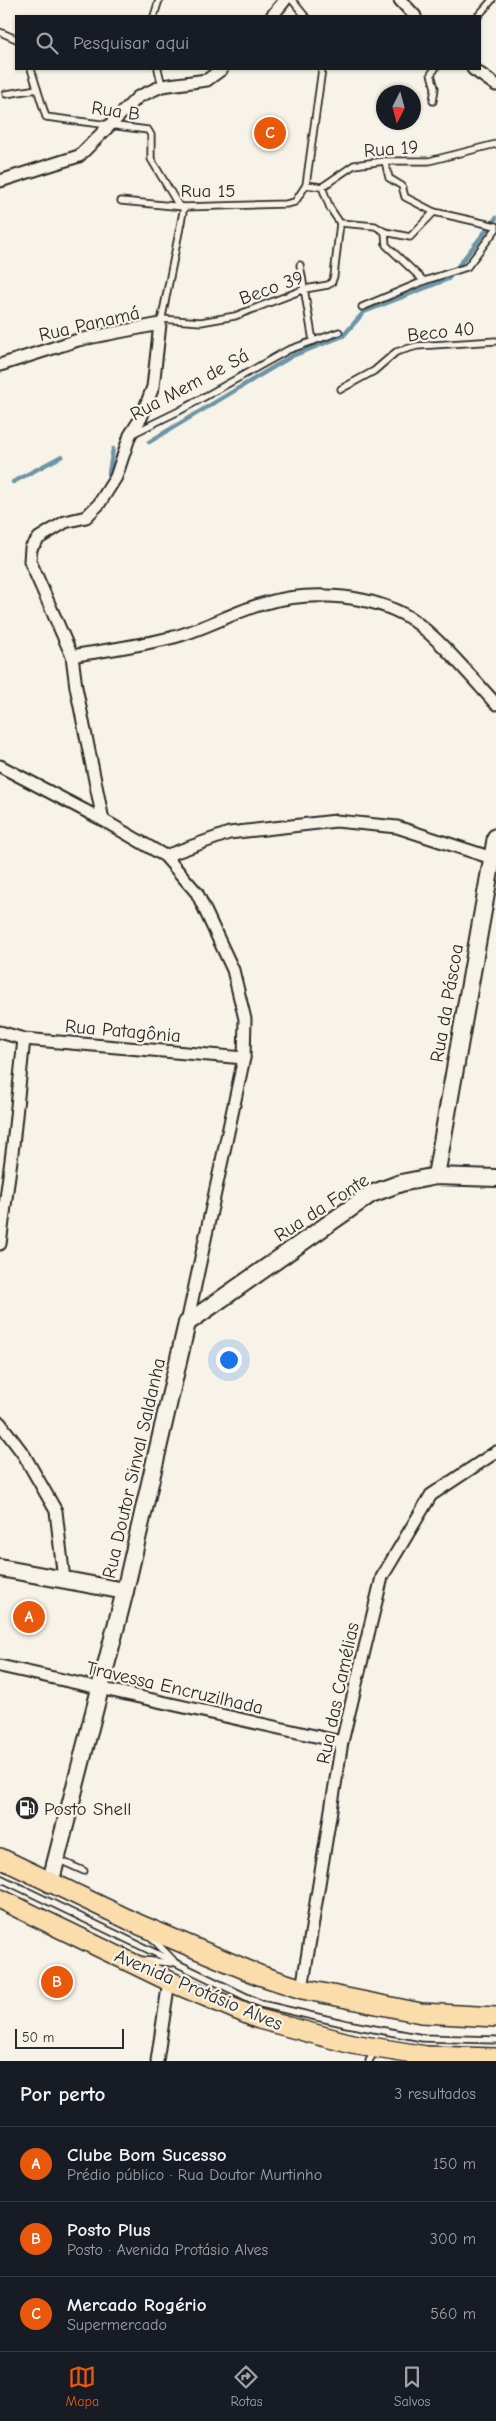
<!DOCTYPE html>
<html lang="pt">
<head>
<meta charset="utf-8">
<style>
	:root { --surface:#171b24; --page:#242831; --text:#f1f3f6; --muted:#9ea1a6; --line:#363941; --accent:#ea580c }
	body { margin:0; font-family:"Comic Neue",sans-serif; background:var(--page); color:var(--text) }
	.compass { position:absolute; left:376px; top:85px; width:45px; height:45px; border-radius:50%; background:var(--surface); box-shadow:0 1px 4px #0004; rotate:186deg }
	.scale { position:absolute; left:15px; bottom:12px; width:109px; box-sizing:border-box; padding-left:5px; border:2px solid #2b2b2b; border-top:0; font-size:14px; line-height:18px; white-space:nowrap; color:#2b2b2b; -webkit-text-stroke:4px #f7f3e8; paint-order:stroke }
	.you { position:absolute; left:228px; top:1359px; width:18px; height:18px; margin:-12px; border:4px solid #fff; border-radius:50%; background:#1a73e8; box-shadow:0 0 0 8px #1a73e833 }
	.badge { display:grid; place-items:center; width:32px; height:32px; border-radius:50%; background:var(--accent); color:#fff; font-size:16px; font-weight:700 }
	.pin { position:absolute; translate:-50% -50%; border:2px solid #fff; box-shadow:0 1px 5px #0006 }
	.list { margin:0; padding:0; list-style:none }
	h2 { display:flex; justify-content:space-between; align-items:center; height:65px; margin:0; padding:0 20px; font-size:21px }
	h2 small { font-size:16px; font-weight:400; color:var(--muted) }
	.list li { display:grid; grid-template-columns:32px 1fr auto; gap:15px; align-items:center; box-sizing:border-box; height:75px; padding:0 20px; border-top:1px solid var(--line) }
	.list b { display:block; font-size:19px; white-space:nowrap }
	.list p { margin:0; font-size:16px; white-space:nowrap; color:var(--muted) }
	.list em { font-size:16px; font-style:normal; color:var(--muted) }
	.icon { flex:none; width:28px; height:28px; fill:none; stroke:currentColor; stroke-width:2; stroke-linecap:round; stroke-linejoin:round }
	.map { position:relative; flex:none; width:496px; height:2061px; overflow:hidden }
	.search { position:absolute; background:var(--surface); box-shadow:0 1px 4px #0004; left:15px; right:15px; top:15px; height:55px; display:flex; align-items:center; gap:12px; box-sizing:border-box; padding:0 18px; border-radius:0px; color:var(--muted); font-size:19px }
	.sheet { height:290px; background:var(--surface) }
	nav { display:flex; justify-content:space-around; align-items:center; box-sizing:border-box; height:70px; border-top:1px solid var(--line); background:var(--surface); font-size:14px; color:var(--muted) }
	nav a { display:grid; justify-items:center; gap:2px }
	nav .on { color:var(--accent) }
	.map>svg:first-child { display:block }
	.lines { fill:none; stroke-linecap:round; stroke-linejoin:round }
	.stream { stroke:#6c95a7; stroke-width:4.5 }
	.lane-casing { stroke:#2b2b2b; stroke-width:9 }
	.street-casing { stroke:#2b2b2b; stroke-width:15 }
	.secondary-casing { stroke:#2b2b2b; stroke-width:20 }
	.primary-casing { stroke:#2b2b2b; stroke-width:22 }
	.lane { stroke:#f7f3e8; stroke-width:5.5 }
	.street { stroke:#f7f3e8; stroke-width:11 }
	.secondary { stroke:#f7f3e8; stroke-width:16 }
	.primary { stroke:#fbdcab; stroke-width:19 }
	.labels { text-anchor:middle; stroke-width:4.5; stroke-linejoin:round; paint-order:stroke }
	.street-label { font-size:19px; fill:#2b2b2b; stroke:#f7f3e8 }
	.poi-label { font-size:19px; fill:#2b2b2b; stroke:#f7f3e8; text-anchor:start }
</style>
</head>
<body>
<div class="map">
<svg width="496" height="2061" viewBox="0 0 496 2061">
	<rect width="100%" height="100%" fill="#f7f3e8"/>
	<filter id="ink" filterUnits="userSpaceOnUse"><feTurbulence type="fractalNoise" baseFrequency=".02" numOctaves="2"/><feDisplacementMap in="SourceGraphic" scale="10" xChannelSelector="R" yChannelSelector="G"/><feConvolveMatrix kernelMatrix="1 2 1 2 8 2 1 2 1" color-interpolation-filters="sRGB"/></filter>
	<g filter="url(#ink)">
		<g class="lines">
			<!-- stream -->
			<g class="stream">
				<path d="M149 442 292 356 343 336 364 312 448 279 496 218"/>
				<path d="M109 473 113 449"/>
				<path d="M13 482 62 456"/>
			</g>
			<!-- lane casing -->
			<g class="lane-casing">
				<g id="lane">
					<path d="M292 0 305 16"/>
					<path d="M154 16 159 0"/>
					<path d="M478 16 492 0"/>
					<path d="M0 32 16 39"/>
					<path d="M31 69 46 117 148 130 151 135V159L179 206"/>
					<path d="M158 69 162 86"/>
					<path d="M6 94 37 89"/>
					<path d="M433 101 435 88 431 74 435 69"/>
					<path d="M385 161 389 178 402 186 405 197 434 212 496 226"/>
					<path d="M306 185 322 187 330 208 340 223 375 226 385 232 386 245 424 281 467 267 496 229"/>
					<path d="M322 187 354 165 385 161H429L496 144"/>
					<path d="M121 201 184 207 286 204 295 202 306 185 322 69"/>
					<path d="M385 232 410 237 434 212"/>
					<path d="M300 265 313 341"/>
					<path d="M362 307 424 281"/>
					<path d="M161 319 201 322 235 316 305 289 328 285 332 282 334 276 340 223"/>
					<path d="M161 322 184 207"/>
					<path d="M341 389 374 371 396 352 417 346 496 341"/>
					<path d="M134 433 179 411 288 350 339 332"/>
					<path d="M57 1859 84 1871"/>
					<path d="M0 1878 261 2004 347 2024 423 2038 496 2040"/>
					<path d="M150 1936 173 1960"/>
					<path d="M141 1960 172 1963"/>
					<path d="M369 2061 374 2052"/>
				</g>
			</g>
			<!-- street casing -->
			<g class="street-casing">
				<g id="street">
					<path d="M400 0 415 16"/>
					<path d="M272 16 285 0"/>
					<path d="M473 69 496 85"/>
					<path d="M0 181 79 156 138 97 162 86 207 80 222 69"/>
					<path d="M0 365 78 340 160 324 153 387 141 418 130 435 116 477 99 504 86 517 65 522 39 538 31 548 30 561 72 656 76 687 103 820"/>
					<path d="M72 656C105 650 138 646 170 638 201 631 231 613 262 604 306 591 362 593 403 614 432 629 473 679 496 704"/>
					<path d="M0 766 103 820 165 856 197 893 233 970 245 1019 244 1058 187 1323"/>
					<path d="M165 856 229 833 336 821 397 827 492 858"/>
					<path d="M0 1032 24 1039 244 1058"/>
					<path d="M0 1244 13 1145 24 1039"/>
					<path d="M0 1423 24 1455 56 1511 64 1580"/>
					<path d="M0 1666 342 1742"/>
					<path d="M302 1989 342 1742 382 1577 431 1495 496 1452"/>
					<path d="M157 2061 169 1981"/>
				</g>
			</g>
			<!-- secondary casing -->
			<g class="secondary-casing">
				<g id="secondary">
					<path d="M436 1176 496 837"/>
					<path d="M0 1568 125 1591"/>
					<path d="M50 1884 125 1591 187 1323 371 1194 401 1183 436 1176 496 1178"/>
				</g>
			</g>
			<!-- primary casing -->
			<g class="primary-casing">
				<g id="primary">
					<path d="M0 1858 140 1925 259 1975 302 1989 421 2013 496 2017"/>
					<path d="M0 1899 169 1981 259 2019 352 2044 426 2056 496 2058"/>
				</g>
			</g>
			<!-- lane -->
			<use href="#lane" class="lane"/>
			<!-- street -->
			<use href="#street" class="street"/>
			<!-- secondary -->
			<use href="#secondary" class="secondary"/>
			<!-- primary -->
			<use href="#primary" class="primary"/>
		</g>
	</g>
	<!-- icons -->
	<defs>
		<g id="fuel-disc" transform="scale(1.25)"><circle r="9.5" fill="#2b2b2b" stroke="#f7f3e8"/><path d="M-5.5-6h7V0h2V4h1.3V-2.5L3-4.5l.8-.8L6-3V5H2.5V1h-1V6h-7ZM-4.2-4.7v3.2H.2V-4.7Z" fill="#fff"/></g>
	</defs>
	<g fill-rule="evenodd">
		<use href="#fuel-disc" x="27" y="1808"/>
	</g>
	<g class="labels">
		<!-- street labels -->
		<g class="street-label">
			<text transform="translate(116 110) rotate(8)" y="7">Rua B</text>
			<text transform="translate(391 148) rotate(-4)" y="7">Rua 19</text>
			<text x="208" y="197">Rua 15</text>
			<text transform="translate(271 287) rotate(-20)" y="7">Beco 39</text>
			<text transform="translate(89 323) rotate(-13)" y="7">Rua Panamá</text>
			<text transform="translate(441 331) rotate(-6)" y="7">Beco 40</text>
			<text transform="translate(189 384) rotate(-28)" y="7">Rua Mem de Sá</text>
			<text transform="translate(446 1003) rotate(-80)" y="7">Rua da Páscoa</text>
			<text transform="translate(123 1030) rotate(5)" y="7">Rua Patagônia</text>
			<text transform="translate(321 1207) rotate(-33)" y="7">Rua da Fonte</text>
			<text transform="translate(133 1468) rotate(-77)" y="7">Rua Doutor Sinval Saldanha</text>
			<text transform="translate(175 1687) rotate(13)" y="7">Travessa Encruzilhada</text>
			<text transform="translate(337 1693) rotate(-78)" y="7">Rua das Camélias</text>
			<text transform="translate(199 1989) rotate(23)" y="7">Avenida Protásio Alves</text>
		</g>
		<!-- poi labels -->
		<g class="poi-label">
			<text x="44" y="1815">Posto Shell</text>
		</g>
	</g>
</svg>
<svg class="compass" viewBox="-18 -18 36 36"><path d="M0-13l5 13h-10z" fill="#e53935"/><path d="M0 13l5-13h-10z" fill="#9ea1a6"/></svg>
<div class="scale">50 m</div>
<div class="you"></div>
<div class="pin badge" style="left:29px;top:1617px">A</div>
<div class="pin badge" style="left:57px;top:1982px">B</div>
<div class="pin badge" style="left:270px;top:133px">C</div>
<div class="search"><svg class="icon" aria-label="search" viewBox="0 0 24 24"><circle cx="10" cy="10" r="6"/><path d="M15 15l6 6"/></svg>Pesquisar aqui</div>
</div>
<section class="sheet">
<h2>Por perto<small>3 resultados</small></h2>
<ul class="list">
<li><span class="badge">A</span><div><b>Clube Bom Sucesso</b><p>Prédio público · Rua Doutor Murtinho</p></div><em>150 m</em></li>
<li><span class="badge">B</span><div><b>Posto Plus</b><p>Posto · Avenida Protásio Alves</p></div><em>300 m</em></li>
<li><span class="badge">C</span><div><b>Mercado Rogério</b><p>Supermercado</p></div><em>560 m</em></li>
</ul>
</section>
<nav>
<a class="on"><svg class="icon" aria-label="map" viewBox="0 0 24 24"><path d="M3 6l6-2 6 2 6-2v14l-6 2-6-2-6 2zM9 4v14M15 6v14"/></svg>Mapa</a>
<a><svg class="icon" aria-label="directions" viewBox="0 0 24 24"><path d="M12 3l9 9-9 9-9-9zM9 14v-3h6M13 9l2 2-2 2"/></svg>Rotas</a>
<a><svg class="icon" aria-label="saved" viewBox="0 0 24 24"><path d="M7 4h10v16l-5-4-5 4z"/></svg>Salvos</a>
</nav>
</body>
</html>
